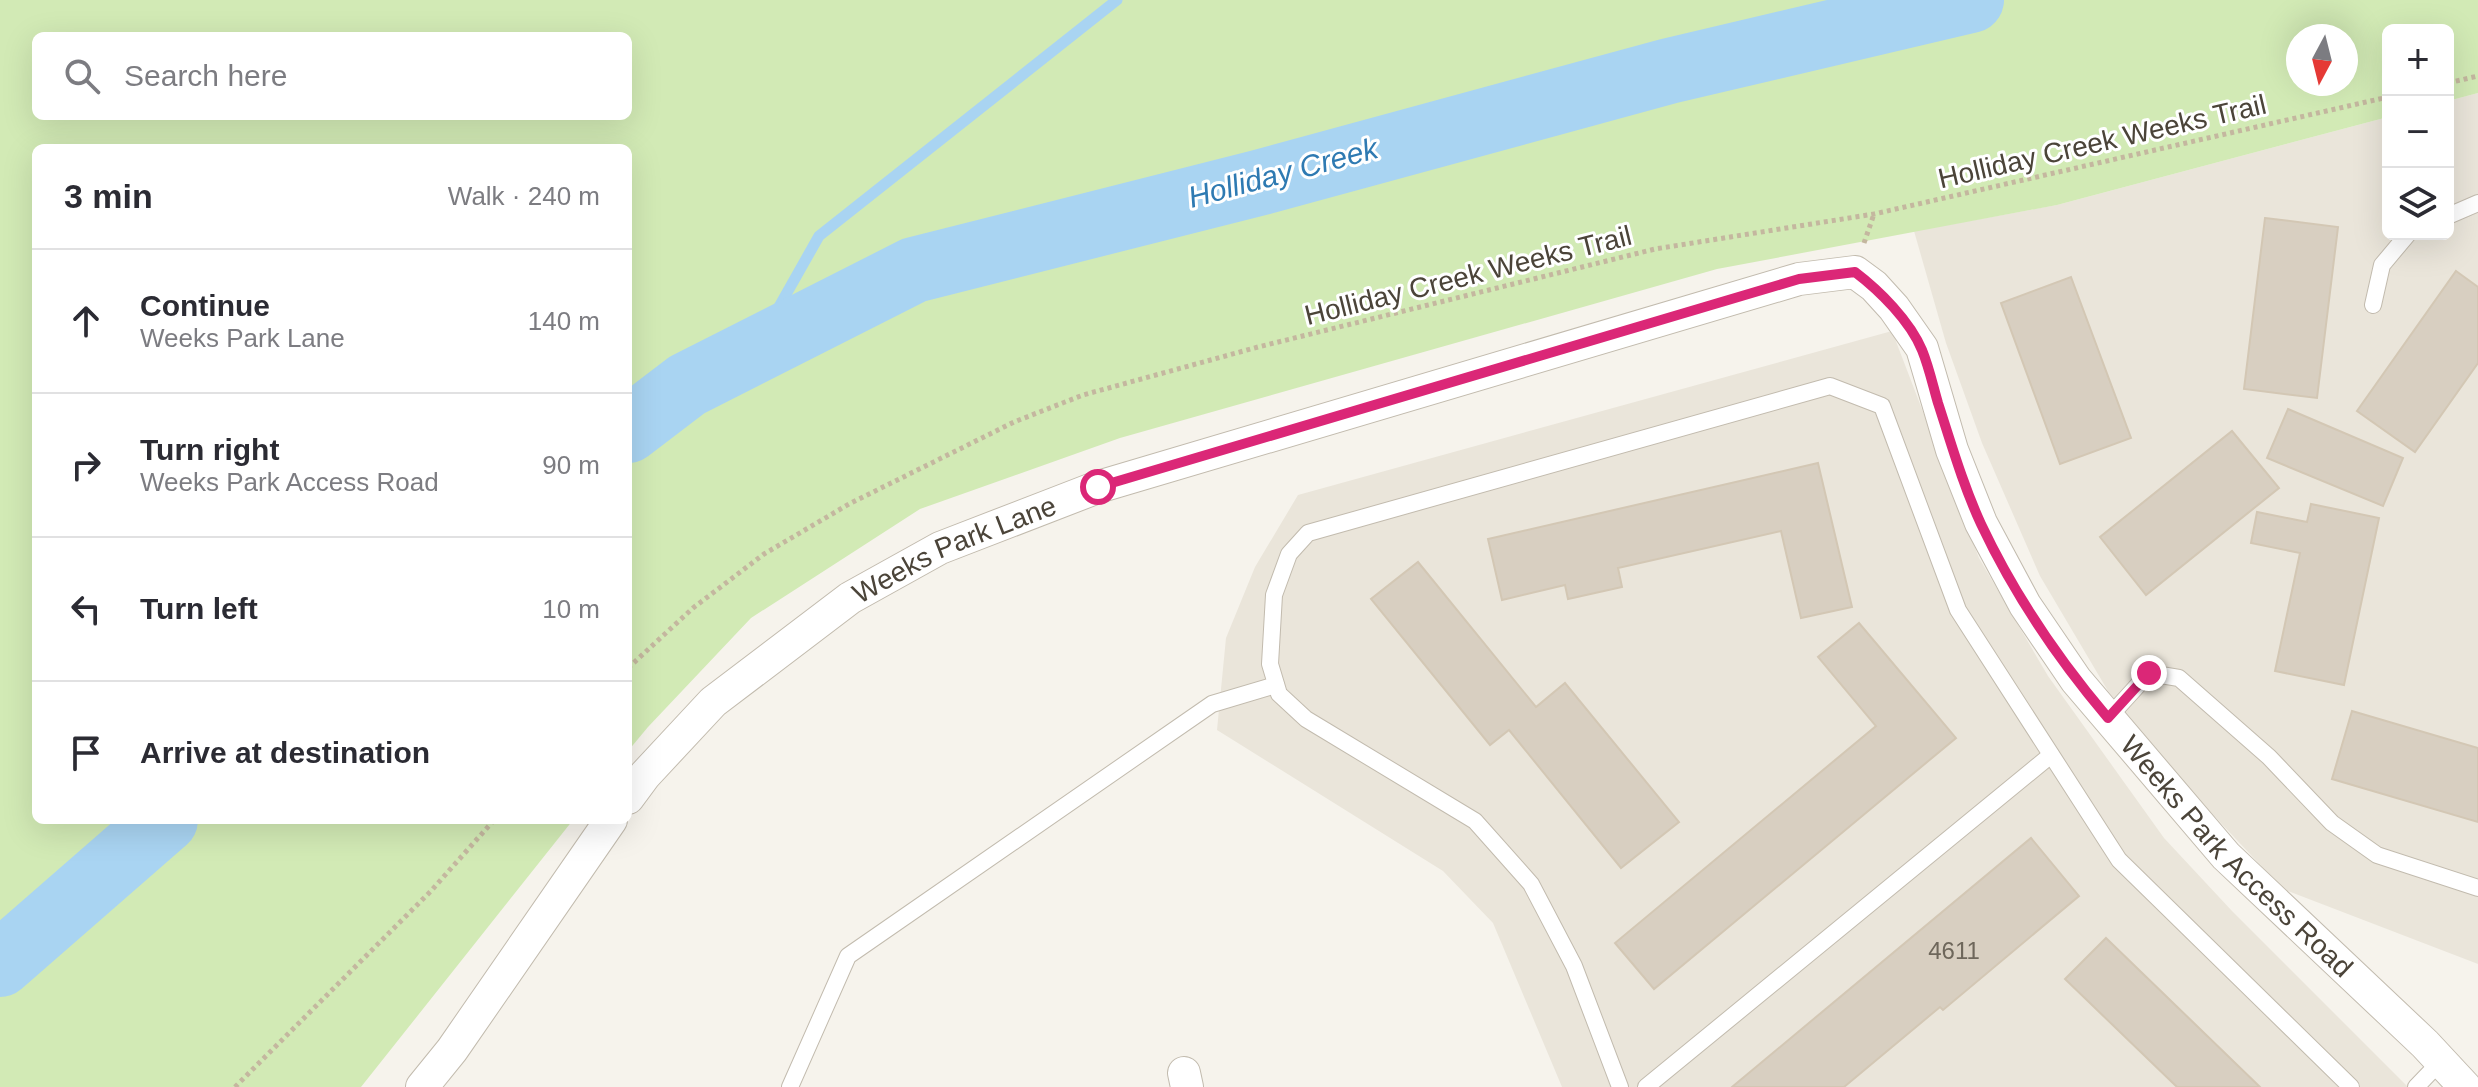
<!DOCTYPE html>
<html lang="en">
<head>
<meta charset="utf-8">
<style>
	:root { --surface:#fff; --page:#f2f2f3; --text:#2b2b33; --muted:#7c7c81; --line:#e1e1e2 }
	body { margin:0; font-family:Arial,sans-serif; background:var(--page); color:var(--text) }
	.controls { position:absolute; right:24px; top:24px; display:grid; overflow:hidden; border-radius:12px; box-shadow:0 8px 32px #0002 }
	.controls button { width:72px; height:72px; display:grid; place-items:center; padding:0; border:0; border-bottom:2px solid var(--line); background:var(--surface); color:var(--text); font:40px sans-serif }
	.compass { position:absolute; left:2286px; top:24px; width:72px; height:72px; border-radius:50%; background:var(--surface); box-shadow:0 8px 32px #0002; rotate:187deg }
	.stop { position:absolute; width:24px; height:24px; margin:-18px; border:6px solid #db2777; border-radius:50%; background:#fff }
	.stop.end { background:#db2777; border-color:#fff; box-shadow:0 2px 8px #0008 }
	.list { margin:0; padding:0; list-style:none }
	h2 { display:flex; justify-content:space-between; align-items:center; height:104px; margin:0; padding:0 32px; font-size:34px }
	h2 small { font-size:26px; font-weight:400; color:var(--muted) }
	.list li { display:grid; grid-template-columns:52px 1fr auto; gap:24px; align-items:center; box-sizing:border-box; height:144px; padding:0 32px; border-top:2px solid var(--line) }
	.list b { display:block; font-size:30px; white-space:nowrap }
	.list p { margin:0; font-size:26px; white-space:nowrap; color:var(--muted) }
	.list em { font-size:26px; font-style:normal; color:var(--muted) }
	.icon { flex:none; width:44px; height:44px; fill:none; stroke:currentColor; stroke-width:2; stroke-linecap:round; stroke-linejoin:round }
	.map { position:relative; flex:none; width:2478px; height:1087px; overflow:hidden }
	.search { position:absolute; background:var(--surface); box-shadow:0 8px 32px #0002; left:32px; top:32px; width:600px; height:88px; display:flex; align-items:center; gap:20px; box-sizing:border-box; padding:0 28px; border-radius:12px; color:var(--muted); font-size:30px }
	.panel { position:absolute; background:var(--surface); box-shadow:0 8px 32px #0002; left:32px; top:144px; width:600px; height:680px; border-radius:12px }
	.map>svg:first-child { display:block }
	.residential { fill:#eae5da }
	.green { fill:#d2eab5; fill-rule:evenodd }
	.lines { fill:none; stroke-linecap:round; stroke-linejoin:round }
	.stream { stroke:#a9d4f2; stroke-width:11 }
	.river { stroke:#a9d4f2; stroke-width:66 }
	.building { fill:#d8cfc1; stroke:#d3c7b4; stroke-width:2 }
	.service-casing { stroke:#c2bbae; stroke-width:18 }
	.minor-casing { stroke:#c2bbae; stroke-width:34 }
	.path { stroke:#c4b79f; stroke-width:5; stroke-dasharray:4 4; stroke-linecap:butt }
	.service { stroke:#fff; stroke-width:16 }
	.minor { stroke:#fff; stroke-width:32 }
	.route { stroke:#db2777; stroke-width:10 }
	.labels { text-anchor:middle; stroke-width:6; stroke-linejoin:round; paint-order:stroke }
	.number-label { font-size:24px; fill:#6e675b }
	.street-label { font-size:28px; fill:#4b4439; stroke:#fff }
	.water-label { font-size:30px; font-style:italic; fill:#2e7ab2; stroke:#fff }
</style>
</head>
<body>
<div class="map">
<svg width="2478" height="1087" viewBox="0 0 2478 1087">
	<rect width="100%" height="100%" fill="#f6f3ec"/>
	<!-- residential -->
	<g class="residential">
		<path d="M2478 93V964L2283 889 2185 785 2108 691 2040 576 1982 443 1946 343 1914 231 2057 205 2388 117V234H2448V101Z"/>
		<path d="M1892 331 1979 558 2048 676 2164 838 2232 911 2408 1087H1562L1493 923 1443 871 1217 730 1226 638 1255 567 1298 495Z"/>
	</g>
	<!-- green -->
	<path class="green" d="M0 0H2478V93L2448 101V30H2388V117L2057 205 1717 269 1120 438 920 509 751 618 648 727 628 751V148H36V820H573L361 1087H0ZM36 36H628V116H36ZM2298 36H2346V84H2298Z"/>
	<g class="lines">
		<!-- stream -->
		<path class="stream" d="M754 351 819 236 1117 0"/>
		<!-- river -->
		<g class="river">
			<path d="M628 430 687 385 914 270 1258 183 1669 71 1971 0"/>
			<path d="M0 964 165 820"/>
		</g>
	</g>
	<!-- building -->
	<g class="building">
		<path d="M2265 218 2338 227 2317 398 2244 389Z"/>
		<path d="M2456 271 2478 287V363L2415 452 2357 411Z"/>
		<path d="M2071 277 2131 438 2060 464 2001 303Z"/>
		<path d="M2288 409 2403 458 2383 506 2267 458Z"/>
		<path d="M2232 431 2279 488 2146 595 2100 537Z"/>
		<path d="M1818 463 1852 607 1801 618 1781 531 1618 568 1622 587 1568 599 1565 585 1502 600 1488 539Z"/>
		<path d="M2311 504 2379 518 2344 685 2275 671 2300 553 2251 543 2257 512 2307 522Z"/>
		<path d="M1418 562 1536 707 1565 683 1679 822 1621 868 1509 730 1490 745 1371 599Z"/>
		<path d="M1859 623 1956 738 1654 989 1615 943 1876 726 1818 657Z"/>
		<path d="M2352 711 2478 748V822L2332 779Z"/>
		<path d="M2031 838 2079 896 1943 1010 1940 1007 1844 1087H1732Z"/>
		<path d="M2106 938 2260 1087H2177L2065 979Z"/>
	</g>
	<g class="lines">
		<!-- service casing -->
		<g class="service-casing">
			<g id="service">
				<path d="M2448 216 2478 203"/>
				<path d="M2373 305 2382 265 2408 234"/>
				<path d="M2108 718 2149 673 2179 678 2269 757 2332 823 2377 855 2478 888"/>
				<path d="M790 1087 848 956 1212 704 1276 685"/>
				<path d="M1620 1087 1574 966 1531 884 1475 821 1306 719 1279 694 1270 664 1274 595 1289 554 1308 533 1830 386 1882 406 1958 610 2119 860 2351 1087"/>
				<path d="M1646 1087 2051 755"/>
				<path d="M2416 1087 2441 1061"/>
			</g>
		</g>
		<!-- minor casing -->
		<g class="minor-casing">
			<g id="minor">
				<path id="s1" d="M628 798 645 775 713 702 850 598 940 548 1098 487 1799 279 1855 272 1874 286 1894 308 1922 348 1952 450 1981 523 2025 605 2076 680 2226 856 2425 1044 2465 1087"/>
				<path d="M1184 1073 1187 1087"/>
				<path d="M422 1087 452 1050 611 820"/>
			</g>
		</g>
		<!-- path -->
		<g class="path">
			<path d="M2448 83 2478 76"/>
			<path d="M1864 243 1874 214"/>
			<path d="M628 668 693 608 764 554 849 504 1014 422 1083 395 1258 347 1655 249 1874 214 2388 97"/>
			<path d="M235 1087 431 891 494 820"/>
		</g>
		<!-- service -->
		<use href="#service" class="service"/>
		<!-- minor -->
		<use href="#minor" class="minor"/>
	</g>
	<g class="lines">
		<!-- route -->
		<path class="route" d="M1098 487 1799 279 1855 272C1880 291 1910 321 1922 350 1929 367 1933 386 1938 403 1951 443 1963 485 1981 524 2014 594 2058 659 2108 718L2149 673"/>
	</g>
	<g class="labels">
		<!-- number labels -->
		<g class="number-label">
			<text x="1954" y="959">4611</text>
		</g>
		<!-- street labels -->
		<g class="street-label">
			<text transform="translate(2102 141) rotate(-13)" y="10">Holliday Creek Weeks Trail</text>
			<text transform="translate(1468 275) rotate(-14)" y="10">Holliday Creek Weeks Trail</text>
			<text dy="10" stroke="none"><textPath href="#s1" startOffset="416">Weeks Park Lane</textPath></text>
			<text dy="10" stroke="none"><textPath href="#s1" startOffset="2070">Weeks Park Access Road</textPath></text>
		</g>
		<!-- water labels -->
		<g class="water-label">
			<text transform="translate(1283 173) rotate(-15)" y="10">Holliday Creek</text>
		</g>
	</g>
</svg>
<div class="controls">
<button>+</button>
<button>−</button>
<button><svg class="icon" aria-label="layers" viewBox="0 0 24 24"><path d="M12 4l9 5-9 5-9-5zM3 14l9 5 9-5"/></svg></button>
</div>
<svg class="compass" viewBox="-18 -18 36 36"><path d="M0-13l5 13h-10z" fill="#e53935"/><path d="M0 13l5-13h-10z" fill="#7c7c81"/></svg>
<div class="stop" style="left:1098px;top:487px"></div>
<div class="stop end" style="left:2149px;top:673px"></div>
<div class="search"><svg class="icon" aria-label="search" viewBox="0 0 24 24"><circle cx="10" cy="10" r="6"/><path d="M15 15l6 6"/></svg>Search here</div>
<section class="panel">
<h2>3 min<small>Walk · 240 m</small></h2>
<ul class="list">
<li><svg class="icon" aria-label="ahead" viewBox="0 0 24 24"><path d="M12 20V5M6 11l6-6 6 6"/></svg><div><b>Continue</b><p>Weeks Park Lane</p></div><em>140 m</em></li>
<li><svg class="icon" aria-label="right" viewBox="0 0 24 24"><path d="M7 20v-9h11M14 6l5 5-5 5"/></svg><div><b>Turn right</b><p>Weeks Park Access Road</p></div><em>90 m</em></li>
<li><svg class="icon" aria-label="left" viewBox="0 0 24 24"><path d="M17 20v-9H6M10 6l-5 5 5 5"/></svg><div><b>Turn left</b></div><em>10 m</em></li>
<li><svg class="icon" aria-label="arrive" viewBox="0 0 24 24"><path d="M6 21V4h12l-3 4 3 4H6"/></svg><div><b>Arrive at destination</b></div></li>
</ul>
</section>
</div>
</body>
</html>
